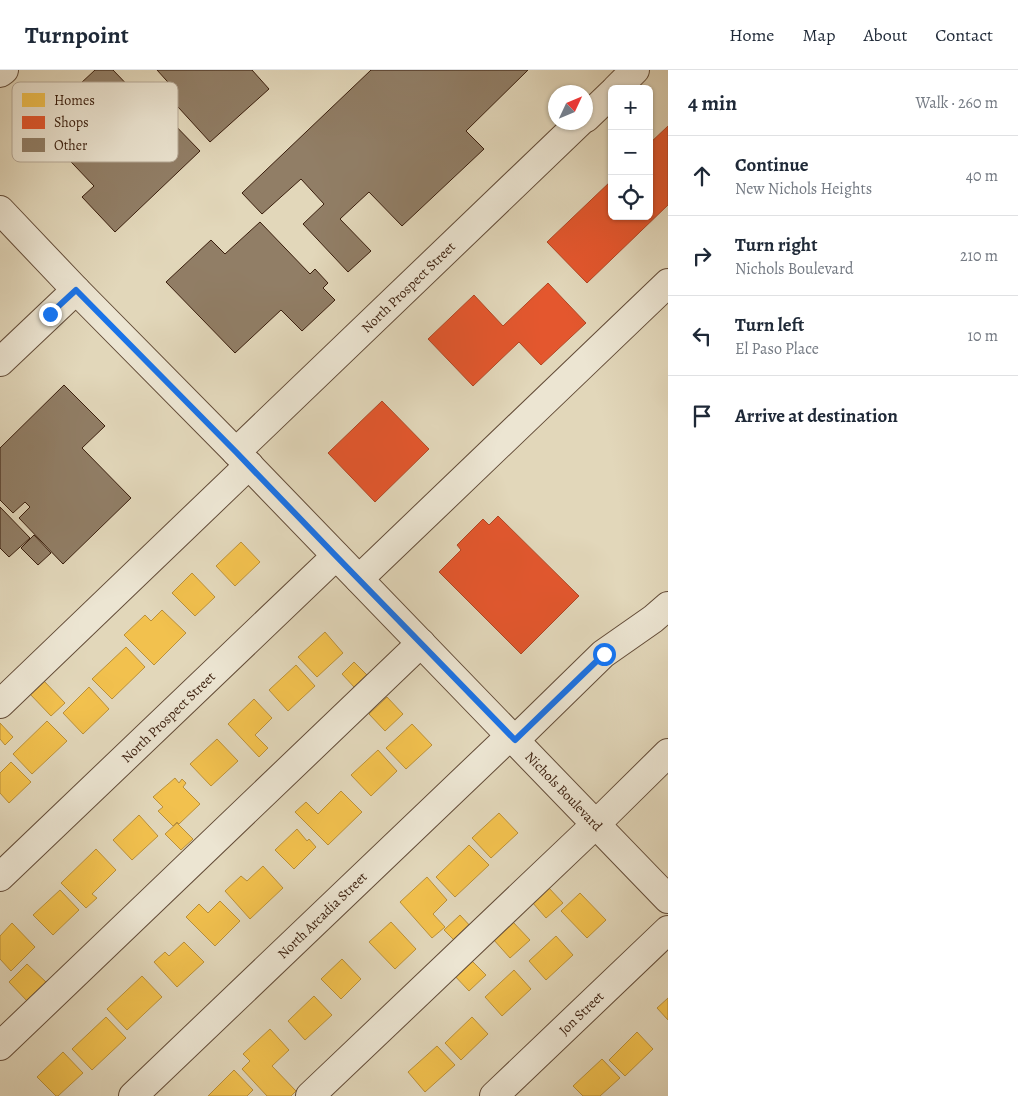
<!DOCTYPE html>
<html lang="en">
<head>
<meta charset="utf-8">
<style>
	:root { --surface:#fff; --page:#f2f2f3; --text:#1f2937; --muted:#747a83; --line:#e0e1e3 }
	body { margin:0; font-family:Alegreya,serif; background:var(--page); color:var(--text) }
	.controls { position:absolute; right:15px; top:15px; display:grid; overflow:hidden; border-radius:8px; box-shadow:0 1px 4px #0004 }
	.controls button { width:45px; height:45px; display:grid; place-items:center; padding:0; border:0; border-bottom:1px solid var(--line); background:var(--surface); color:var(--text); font:25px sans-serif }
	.compass { position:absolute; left:548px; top:15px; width:45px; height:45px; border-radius:50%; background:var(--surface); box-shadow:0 1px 4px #0004; rotate:46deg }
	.stop { position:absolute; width:15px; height:15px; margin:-11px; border:4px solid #1a73e8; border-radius:50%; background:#fff }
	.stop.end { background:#1a73e8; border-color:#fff; box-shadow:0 1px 5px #0008 }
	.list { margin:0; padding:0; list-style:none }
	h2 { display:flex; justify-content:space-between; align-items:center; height:65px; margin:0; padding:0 20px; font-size:21px }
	h2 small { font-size:16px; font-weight:400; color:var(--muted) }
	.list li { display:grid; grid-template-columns:32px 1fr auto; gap:15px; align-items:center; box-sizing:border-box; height:80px; padding:0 20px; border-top:1px solid var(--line) }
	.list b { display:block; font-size:19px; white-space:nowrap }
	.list p { margin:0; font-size:16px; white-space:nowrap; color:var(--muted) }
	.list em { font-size:16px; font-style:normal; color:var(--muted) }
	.icon { flex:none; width:28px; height:28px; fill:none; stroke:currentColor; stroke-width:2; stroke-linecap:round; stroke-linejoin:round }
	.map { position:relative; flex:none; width:668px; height:1026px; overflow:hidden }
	header { display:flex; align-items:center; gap:30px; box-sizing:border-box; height:70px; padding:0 25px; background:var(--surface); border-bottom:1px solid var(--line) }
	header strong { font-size:24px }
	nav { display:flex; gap:28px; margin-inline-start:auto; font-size:18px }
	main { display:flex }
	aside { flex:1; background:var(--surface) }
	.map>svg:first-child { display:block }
	.homes { fill:#f2c14e; stroke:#ba903a }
	.shops { fill:#e4572e; stroke:#b14624 }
	.building { fill:#917e66; stroke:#391d0c }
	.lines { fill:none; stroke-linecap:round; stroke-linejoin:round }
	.minor-casing { stroke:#634c38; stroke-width:30 }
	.minor { stroke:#ece5d2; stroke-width:28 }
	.route { stroke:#1a73e8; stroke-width:6 }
	.labels { text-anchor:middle; stroke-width:5; stroke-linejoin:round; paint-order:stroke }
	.street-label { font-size:14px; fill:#391d0c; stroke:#ece5d2 }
	.key { fill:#ece5d2; stroke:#b6a997; stroke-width:1 }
	.key-label { font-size:14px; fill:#391d0c }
</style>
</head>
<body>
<header>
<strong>Turnpoint</strong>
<nav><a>Home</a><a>Map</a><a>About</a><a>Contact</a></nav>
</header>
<main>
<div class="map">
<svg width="668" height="1026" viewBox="0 0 668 1026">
	<rect width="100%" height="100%" fill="#e2d7ba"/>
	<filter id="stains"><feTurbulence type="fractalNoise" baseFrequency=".004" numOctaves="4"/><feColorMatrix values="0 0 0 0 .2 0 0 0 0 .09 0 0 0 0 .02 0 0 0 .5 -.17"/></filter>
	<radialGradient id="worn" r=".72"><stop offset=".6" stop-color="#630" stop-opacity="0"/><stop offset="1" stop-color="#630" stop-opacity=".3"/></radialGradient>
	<!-- homes -->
	<g class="homes">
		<path d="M241 472 260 492 235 516 216 496Z"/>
		<path d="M192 503 215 527 195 546 172 523Z"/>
		<path d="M162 540 186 563 154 595 124 565 145 545 151 551Z"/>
		<path d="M325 562 343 583 317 607 298 587Z"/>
		<path d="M126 577 145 597 112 629 92 609Z"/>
		<path d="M354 592 368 606 355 618 342 604Z"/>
		<path d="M296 595 315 616 288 641 269 620Z"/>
		<path d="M43 610 65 633 51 646 29 623Z"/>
		<path d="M89 617 109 639 83 664 63 643Z"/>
		<path d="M387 627 403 644 385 661 369 644Z"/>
		<path d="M254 629 272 648 255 665 268 678 259 687 228 654Z"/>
		<path d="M47 651 67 671 32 704 13 684Z"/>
		<path d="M0 653 13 667 5 675 0 669Z"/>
		<path d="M412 654 432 675 406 699 386 678Z"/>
		<path d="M217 669 238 691 211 716 190 694Z"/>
		<path d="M378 680 397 701 371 726 351 705Z"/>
		<path d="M11 692 31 712 9 733 0 723V703Z"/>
		<path d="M175 708 179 713 182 709 186 713 183 717 200 734 179 754 177 752 173 756 158 741 163 737 153 727Z"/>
		<path d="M341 721 362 742 328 775 295 742 306 732 318 744Z"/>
		<path d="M499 743 518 763 491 788 472 768Z"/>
		<path d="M139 745 158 766 132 790 113 770Z"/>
		<path d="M177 753 193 769 181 780 165 764Z"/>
		<path d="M297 759 307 771 309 769 316 777 294 799 275 780Z"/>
		<path d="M469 775 489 795 455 827 436 807Z"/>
		<path d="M96 779 116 800 92 824 97 828 86 838 61 813Z"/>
		<path d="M263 796 283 818 250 849 225 821 241 806 247 811Z"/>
		<path d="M427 807 447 830 433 844 445 857 432 868 400 832Z"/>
		<path d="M548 817 563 833 546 848 532 832Z"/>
		<path d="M60 820 79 840 53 865 33 845Z"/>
		<path d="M580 823 606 850 587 868 561 841Z"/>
		<path d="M220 831 240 851 215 876 186 847 199 834 208 843Z"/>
		<path d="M460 845 472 858 457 873 444 860Z"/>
		<path d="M512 851 530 870 510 888 493 869Z"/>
		<path d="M391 852 416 879 395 899 369 872Z"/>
		<path d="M12 853 35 877 11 901 0 889V866Z"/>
		<path d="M556 866 573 885 546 910 529 891Z"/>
		<path d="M184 872 204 892 177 917 154 892 165 882 169 886Z"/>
		<path d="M342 889 361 909 341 929 321 909Z"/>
		<path d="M470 889 486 905 469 921 453 904Z"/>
		<path d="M27 894 47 913 28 932 9 912Z"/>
		<path d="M514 900 531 919 502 946 485 927Z"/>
		<path d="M142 906 162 927 127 960 107 939Z"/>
		<path d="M314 926 332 945 305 970 288 951Z"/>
		<path d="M668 928V950L657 938Z"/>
		<path d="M106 947 126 968 92 1000 72 979Z"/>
		<path d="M472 947 488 964 461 990 445 973Z"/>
		<path d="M270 959 289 980 272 996 296 1021 291 1026H267L242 999 250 991 243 984Z"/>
		<path d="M637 962 653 979 625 1006 609 990Z"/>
		<path d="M437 976 455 995 425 1022 408 1002Z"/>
		<path d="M63 982 83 1003 58 1026H56L37 1007Z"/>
		<path d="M602 989 620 1008 600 1026H583L573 1016Z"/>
		<path d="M234 1000 253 1020 247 1026H208Z"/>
	</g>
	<!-- shops -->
	<g class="shops">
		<path d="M668 56V135L587 213 547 172 612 110V146H649V74Z"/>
		<path d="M548 213 586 253 541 295 519 272 473 316 428 269 474 225 503 256Z"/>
		<path d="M382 331 429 379 375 432 328 383Z"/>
		<path d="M498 446 579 526 521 584 439 502 461 480 457 475 483 449 489 455Z"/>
	</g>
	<!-- building -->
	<g class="building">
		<path d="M95 0H113L163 52 167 47 200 81 115 162 82 127 94 116 36 55Z"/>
		<path d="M157 0H252L269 19 210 72 168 26 175 20Z"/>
		<path d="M371 0H528L466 61 484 79 402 156 369 122 340 149 371 181 348 202 303 154 324 134 301 109 262 144 242 123Z"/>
		<path d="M260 152 310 204 315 199 328 213 323 218 335 230 302 261 281 240 235 283 166 212 211 170 225 184Z"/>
		<path d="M64 315 105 356 82 378 131 428 63 494 19 448 30 437 25 432 13 443 0 430V378Z"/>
		<path d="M0 437 30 468 9 487 0 478Z"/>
		<path d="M34 465 51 483 38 495 21 478Z"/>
	</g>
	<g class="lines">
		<!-- minor casing -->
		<g class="minor-casing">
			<g id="minor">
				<path d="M0 3 4 0"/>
				<path d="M616 19 635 0"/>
				<path d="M586 48 612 23"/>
				<path d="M0 140 76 220 236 382 668 829"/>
				<path d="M0 292 76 220"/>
				<path d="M236 382 580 52"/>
				<path d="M359 509 668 213"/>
				<path d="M0 634 249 395"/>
				<path d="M515 670 603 584 653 549 668 536"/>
				<path d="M0 807 336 486"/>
				<path d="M0 976 421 573"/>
				<path d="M133 1026 511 665"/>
				<path d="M310 1026 596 754 668 683"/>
				<path d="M494 1026 668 860"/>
			</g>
		</g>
		<!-- minor -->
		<use href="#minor" class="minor"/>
	</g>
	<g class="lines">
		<!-- route -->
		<path class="route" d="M50 244 76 220 236 382 336 486 515 670 604 584"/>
	</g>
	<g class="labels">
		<!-- street labels -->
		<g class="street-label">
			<text transform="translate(408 217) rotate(-44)" y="5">North Prospect Street</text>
			<text transform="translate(168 647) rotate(-44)" y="5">North Prospect Street</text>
			<text transform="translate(564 721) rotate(46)" y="5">Nichols Boulevard</text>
			<text transform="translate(322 845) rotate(-44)" y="5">North Arcadia Street</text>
			<text transform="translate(581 943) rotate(-44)" y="5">Jon Street</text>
		</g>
	</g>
	<!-- legend -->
	<rect x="12" y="12" width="166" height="80" rx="8" class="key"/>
	<rect x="22" y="23" width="23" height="14" fill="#f2c14e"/>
	<rect x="22" y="46" width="23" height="13" fill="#e4572e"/>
	<rect x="22" y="68" width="23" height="14" fill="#917e66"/>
	<g class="key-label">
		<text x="54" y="35">Homes</text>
		<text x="54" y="57">Shops</text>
		<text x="54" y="80">Other</text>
	</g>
	<rect width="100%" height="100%" filter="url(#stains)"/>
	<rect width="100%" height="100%" fill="url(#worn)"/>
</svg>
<div class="controls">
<button>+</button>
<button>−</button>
<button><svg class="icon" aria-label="locate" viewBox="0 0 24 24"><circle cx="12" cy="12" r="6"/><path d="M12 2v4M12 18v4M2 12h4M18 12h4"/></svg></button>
</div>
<svg class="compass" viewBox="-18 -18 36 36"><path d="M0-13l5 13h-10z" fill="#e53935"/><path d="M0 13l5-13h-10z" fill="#747a83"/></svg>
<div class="stop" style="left:604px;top:584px"></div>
<div class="stop end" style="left:50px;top:244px"></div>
</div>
<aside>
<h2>4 min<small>Walk · 260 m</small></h2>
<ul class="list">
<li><svg class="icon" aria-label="ahead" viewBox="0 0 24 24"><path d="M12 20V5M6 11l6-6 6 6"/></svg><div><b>Continue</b><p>New Nichols Heights</p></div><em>40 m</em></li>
<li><svg class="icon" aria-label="right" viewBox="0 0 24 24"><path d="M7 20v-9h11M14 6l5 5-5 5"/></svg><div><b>Turn right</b><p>Nichols Boulevard</p></div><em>210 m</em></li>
<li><svg class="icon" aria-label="left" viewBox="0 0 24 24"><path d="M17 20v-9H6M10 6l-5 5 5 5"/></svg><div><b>Turn left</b><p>El Paso Place</p></div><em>10 m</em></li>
<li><svg class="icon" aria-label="arrive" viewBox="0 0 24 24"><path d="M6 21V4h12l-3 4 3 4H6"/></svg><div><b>Arrive at destination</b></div></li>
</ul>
</aside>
</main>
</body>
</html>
